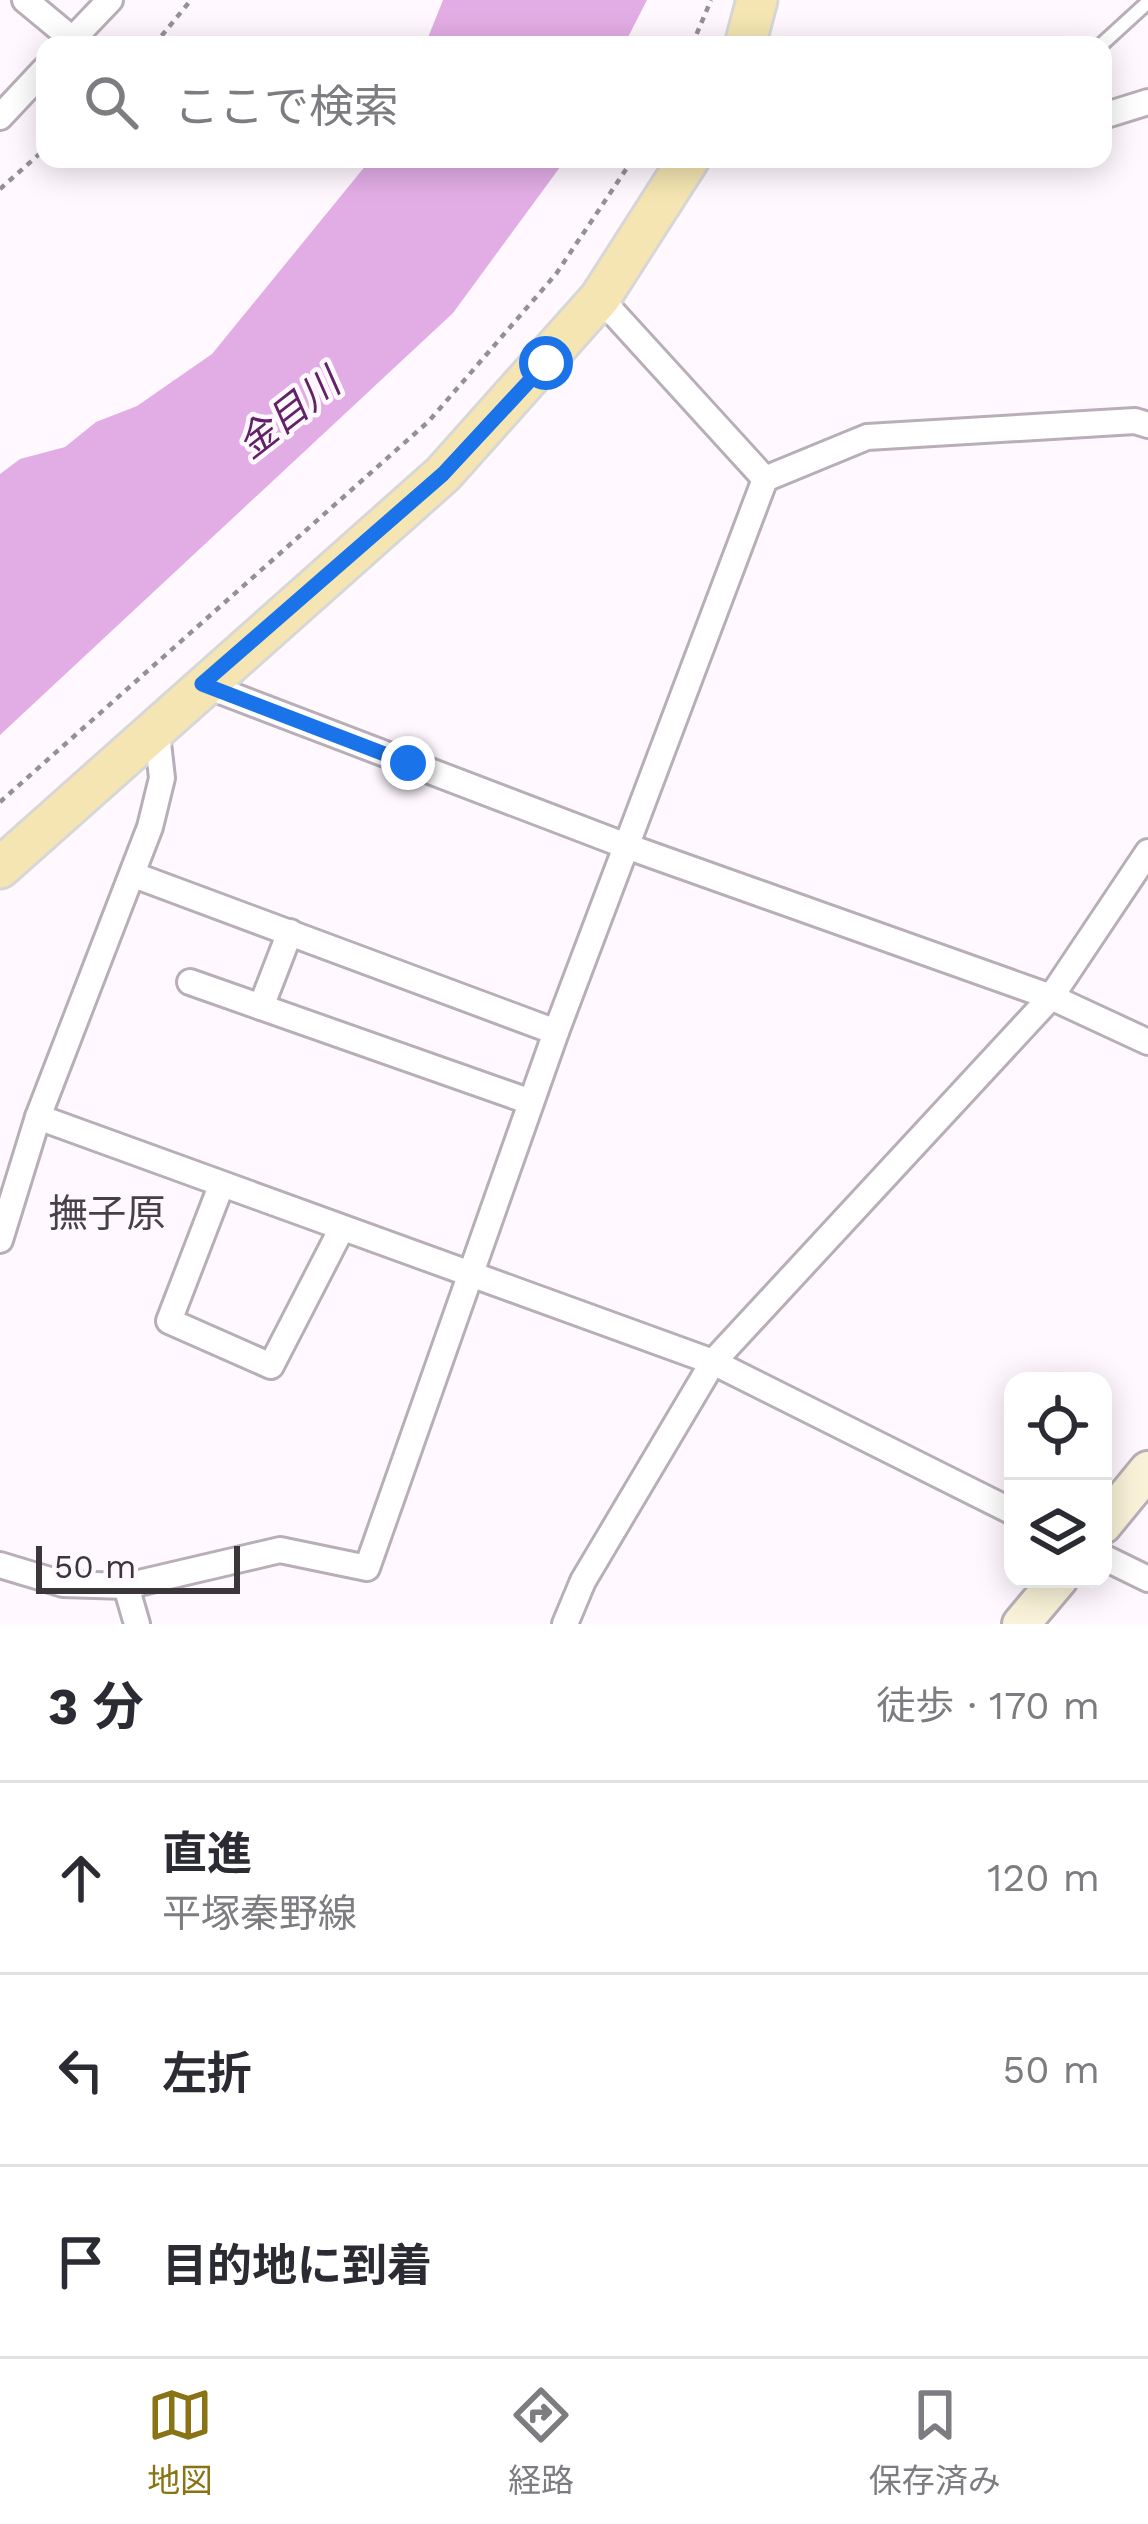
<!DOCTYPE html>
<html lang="ja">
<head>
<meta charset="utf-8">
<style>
	:root { --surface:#fff; --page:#f2f2f3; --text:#2b2b33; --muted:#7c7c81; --line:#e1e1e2; --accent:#897315 }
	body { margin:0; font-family:"Work Sans","Noto Sans JP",sans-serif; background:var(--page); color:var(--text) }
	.controls { position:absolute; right:36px; bottom:36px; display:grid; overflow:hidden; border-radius:24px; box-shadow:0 6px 30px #0003 }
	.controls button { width:108px; height:108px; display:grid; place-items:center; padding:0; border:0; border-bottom:3px solid var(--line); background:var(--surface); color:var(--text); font:60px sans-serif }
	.scale { position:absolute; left:36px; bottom:30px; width:204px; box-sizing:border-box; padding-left:12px; border:6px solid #3a363a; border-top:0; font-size:33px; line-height:42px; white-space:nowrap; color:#3a363a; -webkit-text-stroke:9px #fff9ff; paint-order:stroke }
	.stop { position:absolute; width:36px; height:36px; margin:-27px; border:9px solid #1a73e8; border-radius:50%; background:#fff }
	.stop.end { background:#1a73e8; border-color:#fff; box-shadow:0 3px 12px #0008 }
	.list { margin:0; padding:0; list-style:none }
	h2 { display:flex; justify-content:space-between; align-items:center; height:156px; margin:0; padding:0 48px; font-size:51px }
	h2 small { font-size:39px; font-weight:400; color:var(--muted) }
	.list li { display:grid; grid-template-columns:78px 1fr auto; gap:36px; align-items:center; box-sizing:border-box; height:192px; padding:0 48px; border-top:3px solid var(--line) }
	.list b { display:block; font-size:45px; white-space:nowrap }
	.list p { margin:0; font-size:39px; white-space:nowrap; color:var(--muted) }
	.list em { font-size:39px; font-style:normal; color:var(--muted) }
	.icon { flex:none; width:66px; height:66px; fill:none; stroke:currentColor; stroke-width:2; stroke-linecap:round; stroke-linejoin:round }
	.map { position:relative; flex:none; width:1148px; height:1624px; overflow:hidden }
	.search { position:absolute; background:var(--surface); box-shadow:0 6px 30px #0003; left:36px; right:36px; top:36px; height:132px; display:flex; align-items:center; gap:30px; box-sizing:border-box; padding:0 42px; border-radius:24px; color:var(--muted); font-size:45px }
	.sheet { height:732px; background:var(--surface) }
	nav { display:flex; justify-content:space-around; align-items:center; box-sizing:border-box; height:168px; border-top:3px solid var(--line); background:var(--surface); font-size:33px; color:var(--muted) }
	nav a { display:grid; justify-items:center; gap:6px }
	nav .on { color:var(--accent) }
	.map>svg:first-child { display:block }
	.water { fill:#e2ade5 }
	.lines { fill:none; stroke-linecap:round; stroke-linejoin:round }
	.lane-casing { stroke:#b8aeb8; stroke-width:18 }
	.street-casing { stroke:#b8aeb8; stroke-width:30 }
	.secondary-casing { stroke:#b8aeb8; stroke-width:42 }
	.primary-casing { stroke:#d8d7d8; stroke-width:45 }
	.path { stroke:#959095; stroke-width:4.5; stroke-dasharray:6 6; stroke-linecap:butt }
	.lane { stroke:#fff; stroke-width:12 }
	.street { stroke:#fff; stroke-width:24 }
	.secondary { stroke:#f9f2d8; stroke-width:36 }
	.primary { stroke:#f4e5b2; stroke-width:39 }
	.route { stroke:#1a73e8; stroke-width:15 }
	.labels { text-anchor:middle; stroke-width:9; stroke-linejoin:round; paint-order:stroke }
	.water-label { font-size:39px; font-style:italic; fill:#612366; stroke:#fff9ff }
	.neighbourhood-label { font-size:39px; fill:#484048; stroke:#fff9ff }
</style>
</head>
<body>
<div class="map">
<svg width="1148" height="1624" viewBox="0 0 1148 1624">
	<rect width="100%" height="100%" fill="#fff9ff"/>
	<!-- water -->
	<g class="water">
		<path d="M443 0H647L624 45H425Z"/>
		<path d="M371 159H566L453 313 0 735V474L20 459 65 447 96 422 137 406 212 354Z"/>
	</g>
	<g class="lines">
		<!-- lane casing -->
		<g class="lane-casing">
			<path id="lane" d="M1101 45 1148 2"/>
		</g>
		<!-- street casing -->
		<g class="street-casing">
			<g id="street">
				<path d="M25 0 72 39"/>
				<path d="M67 45 110 0"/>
				<path d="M1103 116 1148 102"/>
				<path d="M0 117 45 69"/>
				<path d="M600 298 765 479 867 437 1135 421 1148 425"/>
				<path d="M202 684 629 847 1051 997 1148 1042"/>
				<path d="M157 734 162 778 150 827 38 1117 713 1362 1013 1512"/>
				<path d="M134 875 556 1032"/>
				<path d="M190 982 531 1102"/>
				<path d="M261 1007 290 932"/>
				<path d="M221 1186 169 1321 271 1366 342 1228"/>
				<path d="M0 1240 38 1117"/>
				<path d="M1103 1557 1148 1579"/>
				<path d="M0 1565 63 1584 126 1586 280 1550 367 1568 556 1032 765 479"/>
				<path d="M126 1586 137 1624"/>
				<path d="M565 1624 583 1581 713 1362 1051 997 1148 852"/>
			</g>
		</g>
		<!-- secondary casing -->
		<g class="secondary-casing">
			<g id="secondary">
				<path d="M1103 1525 1148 1470"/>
				<path d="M1021 1624 1059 1579"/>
			</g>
		</g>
		<!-- primary casing -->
		<g class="primary-casing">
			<g id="primary">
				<path d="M745 45 757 0"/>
				<path d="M0 868 443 474 600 298 689 159"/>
			</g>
		</g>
		<!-- path -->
		<g class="path">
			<path d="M154 45 191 0"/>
			<path d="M692 45 711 0"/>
			<path d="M0 189 45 149"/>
			<path d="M0 802 429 421 556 274 633 159"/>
		</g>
		<!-- lane -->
		<use href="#lane" class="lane"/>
		<!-- street -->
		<use href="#street" class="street"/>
		<!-- secondary -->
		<use href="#secondary" class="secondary"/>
		<!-- primary -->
		<use href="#primary" class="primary"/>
	</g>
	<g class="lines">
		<!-- route -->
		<path class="route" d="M408 763 202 684 443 474 546 363"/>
	</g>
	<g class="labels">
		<!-- water labels -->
		<g class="water-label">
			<text transform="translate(288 413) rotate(-38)" y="14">金目川</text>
		</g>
		<!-- neighbourhood labels -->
		<g class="neighbourhood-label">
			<text x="107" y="1227">撫子原</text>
		</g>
	</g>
</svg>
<div class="controls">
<button><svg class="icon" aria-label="locate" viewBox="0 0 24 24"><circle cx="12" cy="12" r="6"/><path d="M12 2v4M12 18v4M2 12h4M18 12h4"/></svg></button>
<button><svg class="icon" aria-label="layers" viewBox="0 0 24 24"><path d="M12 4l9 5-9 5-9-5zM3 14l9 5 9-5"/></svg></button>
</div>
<div class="scale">50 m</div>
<div class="stop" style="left:546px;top:363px"></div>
<div class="stop end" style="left:408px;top:763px"></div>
<div class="search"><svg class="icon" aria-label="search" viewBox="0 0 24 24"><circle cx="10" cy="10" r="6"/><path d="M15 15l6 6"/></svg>ここで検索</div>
</div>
<section class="sheet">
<h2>3 分<small>徒歩 · 170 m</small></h2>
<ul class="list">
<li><svg class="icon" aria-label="ahead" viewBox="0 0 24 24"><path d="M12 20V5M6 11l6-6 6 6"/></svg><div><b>直進</b><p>平塚秦野線</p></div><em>120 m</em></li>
<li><svg class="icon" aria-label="left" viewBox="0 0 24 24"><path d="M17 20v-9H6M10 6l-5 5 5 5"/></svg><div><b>左折</b></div><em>50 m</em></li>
<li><svg class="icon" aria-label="arrive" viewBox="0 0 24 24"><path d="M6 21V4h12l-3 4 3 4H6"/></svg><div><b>目的地に到着</b></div></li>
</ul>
</section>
<nav>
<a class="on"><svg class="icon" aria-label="map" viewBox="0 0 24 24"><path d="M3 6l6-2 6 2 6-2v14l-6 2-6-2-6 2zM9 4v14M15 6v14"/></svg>地図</a>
<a><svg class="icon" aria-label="directions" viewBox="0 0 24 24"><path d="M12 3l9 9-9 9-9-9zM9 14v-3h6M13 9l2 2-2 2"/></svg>経路</a>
<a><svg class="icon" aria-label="saved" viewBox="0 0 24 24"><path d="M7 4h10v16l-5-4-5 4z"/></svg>保存済み</a>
</nav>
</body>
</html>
